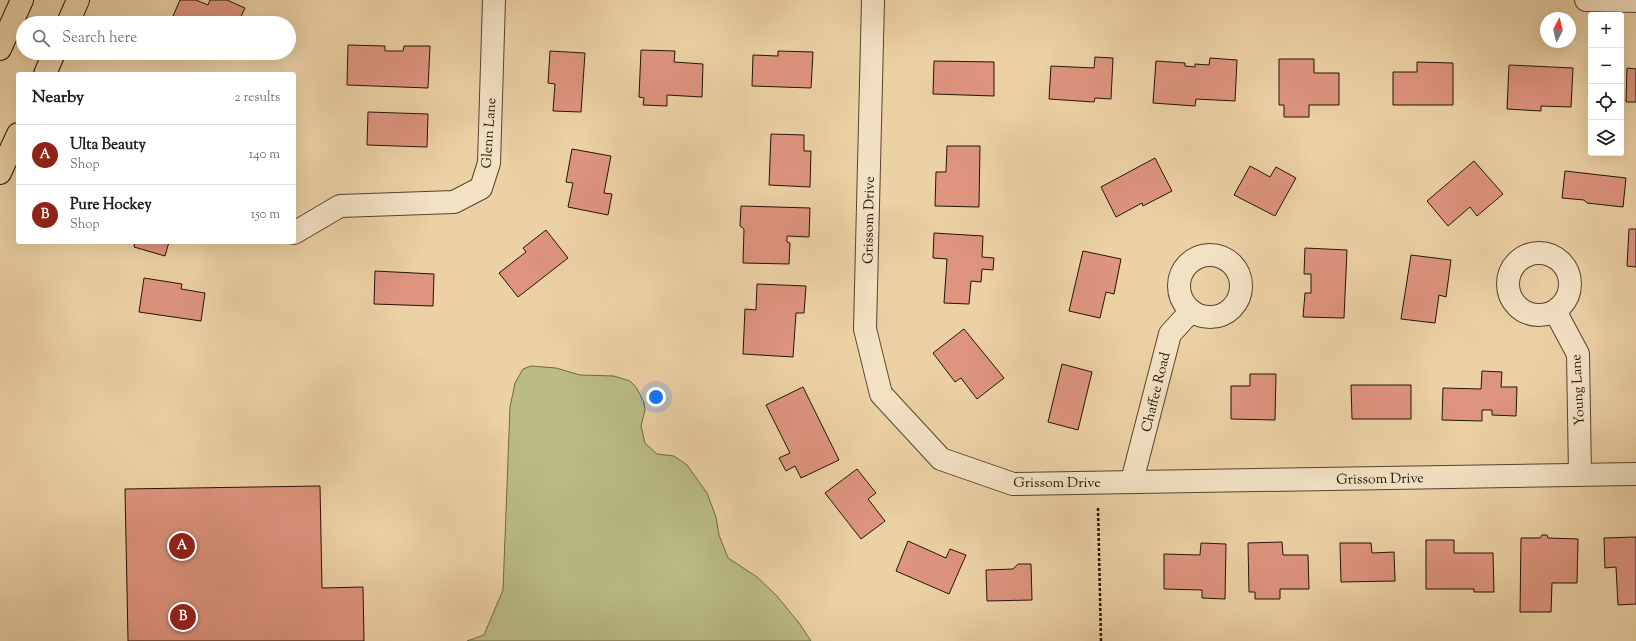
<!DOCTYPE html>
<html lang="en">
<head>
<meta charset="utf-8">
<style>
	:root { --surface:#fff; --page:#f2f2f2; --text:#202124; --muted:#757577; --line:#e0e0e0; --accent:#8f2418 }
	body { margin:0; font-family:"Sorts Mill Goudy",serif; background:var(--page); color:var(--text) }
	.controls { position:absolute; right:12px; top:12px; display:grid; overflow:hidden; border-radius:4px; box-shadow:0 4px 16px #0002 }
	.controls button { width:36px; height:36px; display:grid; place-items:center; padding:0; border:0; border-bottom:1px solid var(--line); background:var(--surface); color:var(--text); font:20px sans-serif }
	.compass { position:absolute; left:1540px; top:12px; width:36px; height:36px; border-radius:50%; background:var(--surface); box-shadow:0 4px 16px #0002; rotate:7deg }
	.you { position:absolute; left:656px; top:397px; width:14px; height:14px; margin:-10px; border:3px solid #fff; border-radius:50%; background:#1a73e8; box-shadow:0 0 0 6px #1a73e833 }
	.badge { display:grid; place-items:center; width:26px; height:26px; border-radius:50%; background:var(--accent); color:#fff; font-size:13px; font-weight:700 }
	.pin { position:absolute; translate:-50% -50%; border:2px solid #fff; box-shadow:0 1px 4px #0006 }
	.list { margin:0; padding:0; list-style:none }
	h2 { display:flex; justify-content:space-between; align-items:center; height:52px; margin:0; padding:0 16px; font-size:17px }
	h2 small { font-size:13px; font-weight:400; color:var(--muted) }
	.list li { display:grid; grid-template-columns:26px 1fr auto; gap:12px; align-items:center; box-sizing:border-box; height:60px; padding:0 16px; border-top:1px solid var(--line) }
	.list b { display:block; font-size:15px; white-space:nowrap }
	.list p { margin:0; font-size:13px; white-space:nowrap; color:var(--muted) }
	.list em { font-size:13px; font-style:normal; color:var(--muted) }
	.icon { flex:none; width:22px; height:22px; fill:none; stroke:currentColor; stroke-width:2; stroke-linecap:round; stroke-linejoin:round }
	.map { position:relative; flex:none; width:1636px; height:641px; overflow:hidden }
	.search { position:absolute; background:var(--surface); box-shadow:0 4px 16px #0002; left:16px; top:16px; width:280px; height:44px; display:flex; align-items:center; gap:10px; box-sizing:border-box; padding:0 14px; border-radius:22px; color:var(--muted); font-size:15px }
	.panel { position:absolute; background:var(--surface); box-shadow:0 4px 16px #0002; left:16px; top:72px; width:280px; height:172px; border-radius:4px }
	.map>svg:first-child { display:block }
	.green { fill:#babb85; stroke:#6e6845 }
	.building { fill:#de947f; stroke:#211505 }
	.lines { fill:none; stroke-linecap:round; stroke-linejoin:round }
	.minor-casing { stroke:#54442d; stroke-width:24 }
	.major-casing { stroke:#211505; stroke-width:24 }
	.path { stroke:#211505; stroke-width:2.5; stroke-dasharray:3 2; stroke-linecap:butt }
	.minor { stroke:#f3e1c4; stroke-width:22 }
	.major { stroke:#ecd1a5; stroke-width:22 }
	.labels { text-anchor:middle; stroke-width:4; stroke-linejoin:round; paint-order:stroke }
	.street-label { font-size:14px; fill:#211505; stroke:#f3e1c4 }
</style>
</head>
<body>
<div class="map">
<svg width="1636" height="641" viewBox="0 0 1636 641">
	<rect width="100%" height="100%" fill="#ecd1a5"/>
	<filter id="stains"><feTurbulence type="fractalNoise" baseFrequency=".005" numOctaves="4"/><feColorMatrix values="0 0 0 0 .2 0 0 0 0 .09 0 0 0 0 .02 0 0 0 .5 -.17"/></filter>
	<radialGradient id="worn" r=".72"><stop offset=".6" stop-color="#630" stop-opacity="0"/><stop offset="1" stop-color="#630" stop-opacity=".3"/></radialGradient>
	<!-- green -->
	<path class="green" d="M531 366 556 368 580 375 614 376 630 381 636 387 644 402 645 410 641 426 645 443 657 454 674 456 687 465 707 493 716 517 719 535 728 558 757 577 776 595 799 623 811 641H467L484 635 503 590 510 407 515 383 523 369Z"/>
	<!-- building -->
	<g class="building">
		<path d="M180 0H196L208 5 210 0H227L245 8 238 23H170Z"/>
		<path d="M348 45 385 46V51H403L404 46H430L428 88 347 85Z"/>
		<path d="M641 50 675 51 674 62 703 64 702 97 667 95V106L643 105 644 98 639 97Z"/>
		<path d="M550 51 585 53 581 112 553 111 555 84 548 83Z"/>
		<path d="M778 51 813 52 811 88 752 86 753 55 778 56Z"/>
		<path d="M1095 57 1113 58 1111 99 1095 98 1094 102 1049 99 1051 66 1094 68Z"/>
		<path d="M1210 58 1237 60 1235 101 1196 99 1195 106 1153 103 1156 61 1185 63V66L1195 67V64L1209 65Z"/>
		<path d="M1279 59H1314V73H1339V105H1309V117H1284V105H1279Z"/>
		<path d="M934 61 994 62V96L933 94Z"/>
		<path d="M1417 62 1453 63V105H1393V72H1417Z"/>
		<path d="M1509 65 1573 68 1571 107 1541 106V111L1507 109Z"/>
		<path d="M1627 68 1636 69V102H1626Z"/>
		<path d="M368 112 428 114 427 147 367 145Z"/>
		<path d="M771 134 804 135V151H811L810 187 769 185Z"/>
		<path d="M947 146H980L979 207 935 206 936 172H946Z"/>
		<path d="M572 149 611 156 604 193 612 194 608 215 568 207 573 183 566 182Z"/>
		<path d="M1155 158 1172 191 1143 206 1142 203 1116 217 1101 187Z"/>
		<path d="M1474 161 1503 194 1477 216 1470 207 1448 226 1427 201Z"/>
		<path d="M1250 166 1270 177 1276 167 1296 178 1275 216 1234 195Z"/>
		<path d="M1565 171 1626 178 1623 207 1587 203 1584 200 1562 198Z"/>
		<path d="M741 206 810 208 809 237 787 236V242L790 243 789 264 743 263 744 229 740 226Z"/>
		<path d="M1629 229H1636V267L1627 266Z"/>
		<path d="M546 230 568 258 518 297 499 273 526 252 523 248Z"/>
		<path d="M934 233 983 236 982 257 994 258 993 270 982 269 981 282 971 281 969 304 944 303 947 259 933 258Z"/>
		<path d="M135 242H169L165 256 134 247Z"/>
		<path d="M1305 248 1347 250 1344 318 1303 317 1305 293H1311V274H1304Z"/>
		<path d="M1083 251 1121 259 1114 294 1106 292 1100 318 1069 311Z"/>
		<path d="M1411 255 1451 260 1446 297 1439 295 1435 323 1401 319Z"/>
		<path d="M375 271 434 274 433 306 374 304Z"/>
		<path d="M144 278 182 284 181 289 205 293 201 321 139 312Z"/>
		<path d="M757 284 806 286 804 313H796L793 357 743 354 745 309 756 310Z"/>
		<path d="M964 329 1004 378 977 399 961 378 955 382 933 353Z"/>
		<path d="M1062 364 1092 372 1078 430 1048 422Z"/>
		<path d="M1482 371 1502 372 1501 387H1517L1516 416 1492 415V410H1482V421L1442 420 1443 388 1481 389Z"/>
		<path d="M1250 374H1276L1275 420 1231 419V386H1250Z"/>
		<path d="M1351 385H1411V419H1352Z"/>
		<path d="M803 387 839 460 801 478 795 466 786 471 779 458 790 453 766 405Z"/>
		<path d="M857 469 876 493 868 499 885 521 861 539 825 493Z"/>
		<path d="M320 486 322 588 363 587 364 641H128L125 489Z"/>
		<path d="M1542 535H1547L1548 538 1578 539 1577 583H1552L1551 612H1520L1521 538H1540Z"/>
		<path d="M1636 537V604L1618 605 1616 567 1605 568 1604 538Z"/>
		<path d="M1426 540H1454V553H1493L1494 592H1474V589H1426Z"/>
		<path d="M908 541 946 558 950 549 966 555 949 594 896 571Z"/>
		<path d="M1282 542 1283 555H1308L1309 589H1280V599H1255V592H1249L1248 543Z"/>
		<path d="M1201 543 1226 544 1225 599 1202 598V590L1164 589V554L1200 555Z"/>
		<path d="M1340 543H1371L1372 553 1394 552 1395 581 1341 582Z"/>
		<path d="M1018 564H1031L1032 600 987 601 986 570 1013 569Z"/>
	</g>
	<g class="lines">
		<!-- minor casing -->
		<g class="minor-casing">
			<g id="minor">
				<path d="M873 0 865 329 881 394 941 459 1013 484 1636 474"/>
				<path d="M1586 0 1636 1"/>
				<path d="M294 233 340 206 454 202 481 188 489 163 494 0"/>
				<circle cx="1539" cy="284" r="31"/>
				<circle cx="1210" cy="286" r="31"/>
				<path d="M1555 311 1578 354 1580 475"/>
				<path d="M1132 481 1170 334 1191 311"/>
			</g>
		</g>
		<!-- major casing -->
		<g class="major-casing">
			<g id="major">
				<path d="M68 23 78 0"/>
				<path d="M0 49 22 0"/>
				<path d="M45 74 54 53"/>
				<path d="M0 173 18 134"/>
			</g>
		</g>
		<!-- path -->
		<path class="path" d="M1098 508 1101 641"/>
		<!-- minor -->
		<use href="#minor" class="minor"/>
		<!-- major -->
		<use href="#major" class="major"/>
	</g>
	<g class="labels">
		<!-- street labels -->
		<g class="street-label">
			<text transform="translate(488 133) rotate(-86)" y="5">Glenn Lane</text>
			<text transform="translate(868 220) rotate(-89)" y="5">Grissom Drive</text>
			<text transform="translate(1577 390) rotate(-93)" y="5">Young Lane</text>
			<text transform="translate(1155 392) rotate(-76)" y="5">Chaffee Road</text>
			<text transform="translate(1380 478) rotate(-1)" y="5">Grissom Drive</text>
			<text x="1057" y="487">Grissom Drive</text>
		</g>
	</g>
	<rect width="100%" height="100%" filter="url(#stains)"/>
	<rect width="100%" height="100%" fill="url(#worn)"/>
</svg>
<div class="controls">
<button>+</button>
<button>−</button>
<button><svg class="icon" aria-label="locate" viewBox="0 0 24 24"><circle cx="12" cy="12" r="6"/><path d="M12 2v4M12 18v4M2 12h4M18 12h4"/></svg></button>
<button><svg class="icon" aria-label="layers" viewBox="0 0 24 24"><path d="M12 4l9 5-9 5-9-5zM3 14l9 5 9-5"/></svg></button>
</div>
<svg class="compass" viewBox="-18 -18 36 36"><path d="M0-13l5 13h-10z" fill="#e53935"/><path d="M0 13l5-13h-10z" fill="#757577"/></svg>
<div class="you"></div>
<div class="pin badge" style="left:182px;top:546px">A</div>
<div class="pin badge" style="left:183px;top:617px">B</div>
<div class="search"><svg class="icon" aria-label="search" viewBox="0 0 24 24"><circle cx="10" cy="10" r="6"/><path d="M15 15l6 6"/></svg>Search here</div>
<section class="panel">
<h2>Nearby<small>2 results</small></h2>
<ul class="list">
<li><span class="badge">A</span><div><b>Ulta Beauty</b><p>Shop</p></div><em>140 m</em></li>
<li><span class="badge">B</span><div><b>Pure Hockey</b><p>Shop</p></div><em>150 m</em></li>
</ul>
</section>
</div>
</body>
</html>
